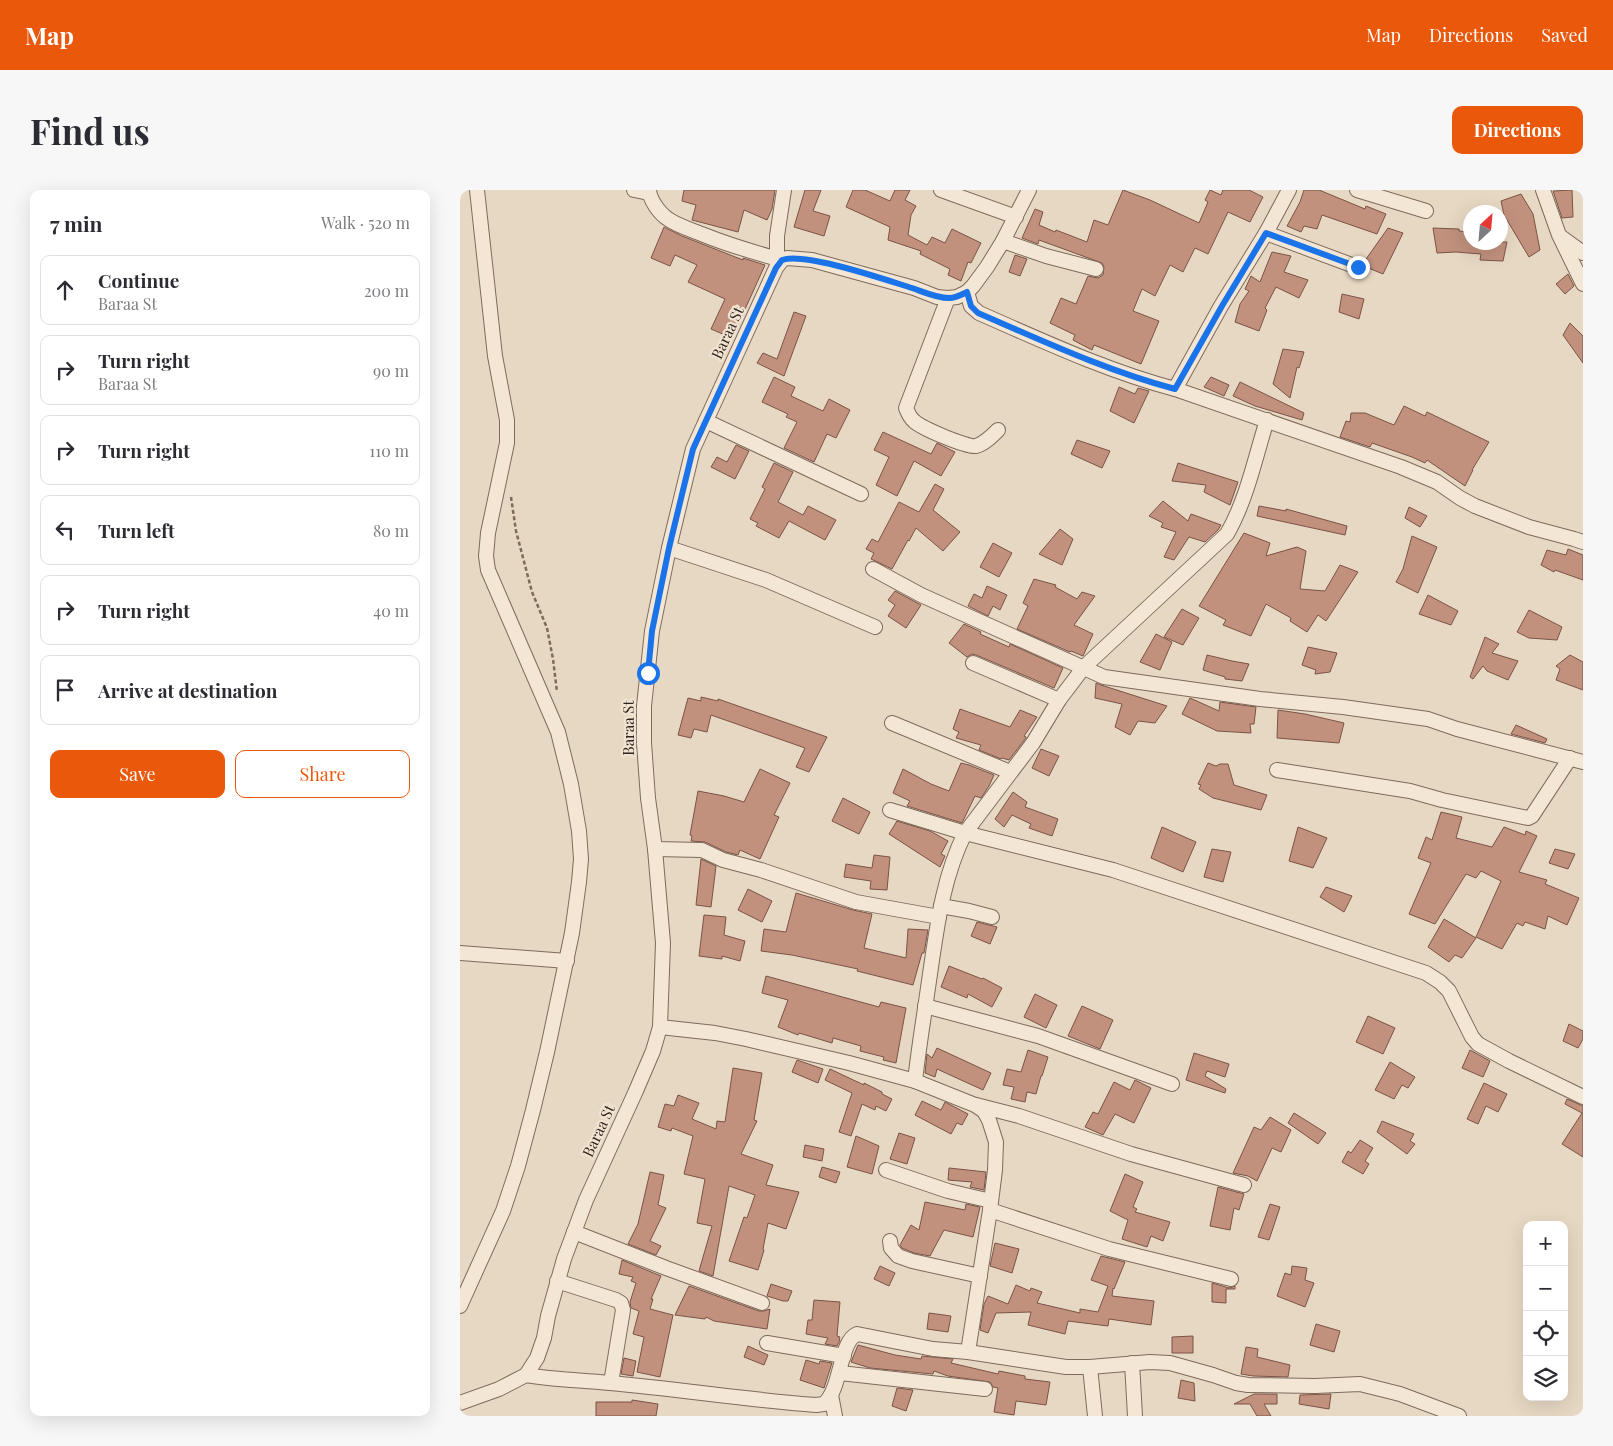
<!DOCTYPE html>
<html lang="en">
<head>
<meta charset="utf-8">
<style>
	:root { --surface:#fff; --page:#f7f7f7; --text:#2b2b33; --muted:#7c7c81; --line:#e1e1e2; --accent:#ea580c }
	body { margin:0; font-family:"Playfair Display",serif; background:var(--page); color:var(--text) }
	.controls { position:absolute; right:15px; bottom:15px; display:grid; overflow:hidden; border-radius:10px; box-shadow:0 5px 20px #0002 }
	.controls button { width:45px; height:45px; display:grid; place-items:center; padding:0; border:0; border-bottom:1px solid var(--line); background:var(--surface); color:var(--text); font:25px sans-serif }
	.compass { position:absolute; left:1003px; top:15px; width:45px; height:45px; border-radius:50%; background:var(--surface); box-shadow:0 5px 20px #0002; rotate:26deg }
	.stop { position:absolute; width:15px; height:15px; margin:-11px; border:4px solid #1a73e8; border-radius:50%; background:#fff }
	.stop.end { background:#1a73e8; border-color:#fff; box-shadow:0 1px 5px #0008 }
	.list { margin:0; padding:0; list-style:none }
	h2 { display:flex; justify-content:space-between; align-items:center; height:65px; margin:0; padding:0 20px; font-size:21px }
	h2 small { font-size:16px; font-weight:400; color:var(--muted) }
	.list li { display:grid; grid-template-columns:32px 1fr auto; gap:15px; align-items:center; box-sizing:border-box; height:70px; margin:0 10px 10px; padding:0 10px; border:1px solid var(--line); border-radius:10px }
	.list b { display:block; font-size:19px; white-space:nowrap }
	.list p { margin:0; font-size:16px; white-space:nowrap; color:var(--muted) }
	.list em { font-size:16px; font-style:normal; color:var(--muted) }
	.actions { display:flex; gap:10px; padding:15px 20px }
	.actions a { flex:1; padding:11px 0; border:1px solid var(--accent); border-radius:10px; text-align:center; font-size:18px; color:var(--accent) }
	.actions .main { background:var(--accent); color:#fff }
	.icon { flex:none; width:28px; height:28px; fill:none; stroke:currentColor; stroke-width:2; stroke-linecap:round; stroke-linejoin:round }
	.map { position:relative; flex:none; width:1123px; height:1226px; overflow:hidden; border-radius:10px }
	header { display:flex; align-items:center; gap:30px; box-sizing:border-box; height:70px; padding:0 25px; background:var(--accent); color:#fff }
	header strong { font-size:24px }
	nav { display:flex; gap:28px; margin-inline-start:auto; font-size:18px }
	.intro { display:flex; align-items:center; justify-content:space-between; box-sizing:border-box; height:120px; padding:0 30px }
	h1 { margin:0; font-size:35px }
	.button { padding:12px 22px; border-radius:10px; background:var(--accent); color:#fff; font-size:18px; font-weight:700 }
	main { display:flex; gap:30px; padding:0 30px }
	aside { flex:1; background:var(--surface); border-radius:10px; box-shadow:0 5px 20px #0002 }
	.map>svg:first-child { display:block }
	.building { fill:#c1917e; stroke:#7b5345 }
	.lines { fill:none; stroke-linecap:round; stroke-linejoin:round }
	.street-casing { stroke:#7f6a5c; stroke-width:16 }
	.path { stroke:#7f6a5c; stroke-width:2.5; stroke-dasharray:4 2.5; stroke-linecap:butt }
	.street { stroke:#f3e6d5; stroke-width:14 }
	.route { stroke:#1a73e8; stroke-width:6 }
	.labels { text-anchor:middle; stroke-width:4.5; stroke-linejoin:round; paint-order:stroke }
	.street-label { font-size:15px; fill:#31251e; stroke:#f0e3d1 }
</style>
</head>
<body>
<header>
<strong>Map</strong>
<nav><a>Map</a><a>Directions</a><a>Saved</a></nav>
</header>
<div class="intro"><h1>Find us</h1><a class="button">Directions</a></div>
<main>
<aside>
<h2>7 min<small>Walk · 520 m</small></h2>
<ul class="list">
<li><svg class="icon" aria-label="ahead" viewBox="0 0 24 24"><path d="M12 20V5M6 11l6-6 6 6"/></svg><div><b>Continue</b><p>Baraa St</p></div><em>200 m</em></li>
<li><svg class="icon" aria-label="right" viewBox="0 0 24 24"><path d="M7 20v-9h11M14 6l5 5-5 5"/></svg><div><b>Turn right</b><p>Baraa St</p></div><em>90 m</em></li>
<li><svg class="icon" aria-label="right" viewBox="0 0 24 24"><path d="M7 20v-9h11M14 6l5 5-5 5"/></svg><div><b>Turn right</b></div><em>110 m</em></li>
<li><svg class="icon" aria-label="left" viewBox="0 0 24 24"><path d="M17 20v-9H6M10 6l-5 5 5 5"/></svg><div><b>Turn left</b></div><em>80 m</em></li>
<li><svg class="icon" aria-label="right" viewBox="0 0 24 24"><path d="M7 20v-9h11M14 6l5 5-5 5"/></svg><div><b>Turn right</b></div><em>40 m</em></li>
<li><svg class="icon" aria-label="arrive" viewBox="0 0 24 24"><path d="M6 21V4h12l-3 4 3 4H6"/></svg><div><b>Arrive at destination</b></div></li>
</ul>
<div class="actions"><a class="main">Save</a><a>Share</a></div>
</aside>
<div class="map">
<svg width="1123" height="1226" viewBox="0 0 1123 1226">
	<rect width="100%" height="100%" fill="#e7d8c3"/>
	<!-- building -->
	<g class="building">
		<path d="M224 0H315L312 19 307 30 284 20 278 42 232 30 236 15 222 11Z"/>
		<path d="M345 0H361L353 21 370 26 364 46 334 37Z"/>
		<path d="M393 0H405L430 11 435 0H450L445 10 456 16 451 25 448 45 467 55 472 47 485 53 492 39 521 53 511 73 508 72 501 91 488 85 490 79 460 64 461 61 428 50 430 37 386 17Z"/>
		<path d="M663 0 690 10 739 33 748 12 745 10 750 0 761 5 763 0H789L803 7 790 32 768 22 748 64 735 58 723 82 710 75 695 106 682 99 673 121 699 131 681 174 634 155 632 160 613 150 615 145 590 133 601 108 616 114 628 86 638 88 643 85 644 77 642 73 579 50 578 54 562 48 575 19 583 22 579 35 595 42 596 40 627 52 634 30 648 35Z"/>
		<path d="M844 0H859L905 19 906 16 926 24 917 44 862 25 857 39 844 36 841 42 827 36 840 12Z"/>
		<path d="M1112 0 1113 27 1102 28 1093 1Z"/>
		<path d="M1061 4 1073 24 1080 60 1069 67 1044 25 1041 11Z"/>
		<path d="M204 37 222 46 283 70V68L305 75 272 148 251 139 265 109 228 92 237 75 215 65 210 76 191 68Z"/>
		<path d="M928 38 943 43 923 84 906 77 904 72Z"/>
		<path d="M973 38 999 39V41L1010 42V52H1047L1043 71 1020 70 1021 64 996 62 977 63Z"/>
		<path d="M812 62 831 66 824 82 848 90 839 108 816 97 805 118 807 120 799 141 775 132 780 114 789 101 785 99 791 86 800 92Z"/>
		<path d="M555 65 567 69 560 86 549 82Z"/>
		<path d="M1108 84 1114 96 1105 104 1096 94Z"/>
		<path d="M882 104 904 109 899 129 879 122Z"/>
		<path d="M334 122 346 126 324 186 297 173 303 163 317 169Z"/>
		<path d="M1110 133 1123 146V173L1103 145Z"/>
		<path d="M823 159 844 162 839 178 837 177 830 208 813 194Z"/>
		<path d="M314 187 335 197 331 206 363 221 369 209 390 220 376 248 367 244 354 272 324 258 337 232 326 227 328 224 302 212Z"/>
		<path d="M751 187 769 195 764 206 744 197Z"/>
		<path d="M780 192 844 223 842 230 795 216 773 206Z"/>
		<path d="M659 197 675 204 678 198 689 201 674 233 650 221Z"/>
		<path d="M944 216 965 226 967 222 1029 252 1012 280H1013L1005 296 967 270 965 273 952 267 912 253 910 257 880 247 886 231 890 232 891 223H905L934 235Z"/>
		<path d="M423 242 471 264 477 253 495 262 481 286 454 271 437 306 416 295 429 267 414 260Z"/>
		<path d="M617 250 650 261 642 278 611 264Z"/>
		<path d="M276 255 289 261 275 289 251 277 257 267 267 272Z"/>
		<path d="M314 273 333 282 318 312 343 325 348 316 376 330 365 350 329 331 319 348 296 336 298 333 290 329 305 299 302 297Z"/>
		<path d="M718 273 778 292 770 315 744 302 746 295 712 291Z"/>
		<path d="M475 294 484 299 473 320 500 342 483 361 456 338 449 351 448 350 432 379 411 369 414 363 406 359 412 349 418 352 439 312 459 322Z"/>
		<path d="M703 311 728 331 731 324 761 335 758 340 745 352 729 347 714 370 704 367 716 342 701 337 703 333 689 326Z"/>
		<path d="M799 316 826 321V319L887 336 885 345 797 326Z"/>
		<path d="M949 317 967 326 960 337 945 328Z"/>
		<path d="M600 339 613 349 602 375 579 364Z"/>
		<path d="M784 343 810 353 806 366 837 357 846 361 840 399 865 401 880 375 898 382 866 431 858 425 847 442 830 431 831 428 806 414 791 446 763 435 766 430 739 416Z"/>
		<path d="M952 346 977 357 958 403 936 392 943 379Z"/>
		<path d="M533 353 552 363 539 387 520 377Z"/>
		<path d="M1108 359 1123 365V390L1095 380 1094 382 1081 375 1087 360 1106 365Z"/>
		<path d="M574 389 596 395 595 397 617 409 622 402 635 406 614 435 633 444 623 466 611 461 610 462 557 439 568 416 563 413Z"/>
		<path d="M527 396 547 405 540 420 533 416 528 426 508 416 514 404 522 408Z"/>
		<path d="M435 401 461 415 446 438 428 426 435 415 428 410Z"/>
		<path d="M968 405 998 421 991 435 959 424Z"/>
		<path d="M722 419 739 428 723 455 704 447Z"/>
		<path d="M1069 420 1102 437 1097 450 1069 448 1057 442Z"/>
		<path d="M504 434 521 442 520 444 549 457 550 454 603 478 594 498 516 465 512 464 507 467 489 453Z"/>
		<path d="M696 444 712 452 700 480 680 472Z"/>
		<path d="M1025 447 1039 454 1032 463 1058 471 1048 490 1027 481 1023 476 1013 489 1010 487Z"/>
		<path d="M848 457 877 463 870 482 855 484 856 480 842 475Z"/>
		<path d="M747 465 772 471 789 474 782 491 765 489V487L743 480Z"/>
		<path d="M1110 465 1123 472V500L1096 490 1100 479 1096 476Z"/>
		<path d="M636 493 641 495 707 516 695 533 678 531 670 545 655 537 662 514 635 508Z"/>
		<path d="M241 507 258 511V509L367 547 349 582 336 577 345 558 251 525 247 542 234 539 231 548 218 545 228 508 241 511Z"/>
		<path d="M730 508 759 521 760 512 796 517 794 534H790L791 543 757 541 722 524Z"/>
		<path d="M500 519 550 537 560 520 577 527 564 546 566 547V548L549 570 542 568 541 569 519 560 521 555 496 548 499 542 493 539Z"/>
		<path d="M818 520 845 524 884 533 879 553 817 548Z"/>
		<path d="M1056 535 1087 549 1085 553 1051 544Z"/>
		<path d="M581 559 599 566 589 586 572 578Z"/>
		<path d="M501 573 509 575 534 585 529 596 521 608 515 606 502 633 447 616 450 611 433 603 443 579 471 594 489 601Z"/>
		<path d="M748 573 756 576 760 574H768L774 595 807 605 801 620 753 608 739 599 741 595 738 594Z"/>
		<path d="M300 579 330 593 314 625 319 627 300 669 280 660 278 665 266 662 245 652 231 651 232 646 230 645 238 601 264 606 284 612Z"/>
		<path d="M553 602 567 612 565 617 598 629 592 646 569 638 571 634 552 625 544 637 535 629Z"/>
		<path d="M383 608 410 622 399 644 372 631Z"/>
		<path d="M981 622 1002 627 996 648 1032 657 1044 637 1065 645 1066 641 1077 646 1059 682 1087 690 1085 694 1119 708 1107 735 1088 726 1085 739 1065 732 1063 736 1057 733 1042 759 1016 747 1041 691 1021 681 1016 688 1006 684 975 734 949 724 971 673 958 668 966 647 972 650Z"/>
		<path d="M437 631 470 641 488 651 481 664 485 666 480 677 429 644Z"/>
		<path d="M702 637 736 652 723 682 691 668Z"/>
		<path d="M838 637 867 648 853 678 829 671Z"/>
		<path d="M752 659 771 662 763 692 744 687Z"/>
		<path d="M1095 659 1115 664 1108 679 1089 673Z"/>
		<path d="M414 665 430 667 427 700 410 699 411 691 384 687 386 674 412 678Z"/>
		<path d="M241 669 256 676 251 717 236 715Z"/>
		<path d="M866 697 892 706 884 722 860 707Z"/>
		<path d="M288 699 312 711 302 732 278 720Z"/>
		<path d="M336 703 393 720 412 724 404 758 446 768 448 739 468 740 464 763H462L453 795 397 781 398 779 332 765 301 761 304 739 326 742Z"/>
		<path d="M244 725 266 727 264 745 285 751 280 771 262 766V769L239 766Z"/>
		<path d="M984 729 1016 748 1002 768 995 765 989 772 968 757Z"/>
		<path d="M517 732 537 737 530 754 511 746Z"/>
		<path d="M489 776 522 789 523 788 542 798 532 817 508 804 507 808 481 797Z"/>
		<path d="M306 786 419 817 421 812 446 818 436 873 423 870 424 867 400 861 401 856 373 848 372 853 339 843 338 845 318 837 328 810 302 803Z"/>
		<path d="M575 804 597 815 586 838 564 827Z"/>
		<path d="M622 816 653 830 640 859 608 846Z"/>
		<path d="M908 826 935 838 923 864 896 852Z"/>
		<path d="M1109 834 1123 841V849L1118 858 1103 851Z"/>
		<path d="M477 858 531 883 523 900 477 879 475 887 465 883 467 864 472 868Z"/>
		<path d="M568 860 588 867 582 886H581L576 904 567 902 565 912 551 909 554 897 543 895 547 879 561 882Z"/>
		<path d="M1010 860 1030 871 1023 887 1002 878Z"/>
		<path d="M734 863 769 874 765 887 747 881 745 886 766 899 765 903 726 890Z"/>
		<path d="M337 870 363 879 358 893 332 882Z"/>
		<path d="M930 872 955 887 948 898 942 895 934 909 915 900Z"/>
		<path d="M273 878 302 883 294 930 297 931 281 964 313 975 306 995 339 1002 326 1039 308 1033 303 1059 304 1060 298 1080 269 1071 284 1027 287 1028 295 1005 269 996 253 1086 239 1081 252 1036 237 1033 245 989 224 984 233 946 212 938 211 941 198 937 205 914 214 916 218 905 239 913 232 929 256 939 257 931 265 932Z"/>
		<path d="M370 879 404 895V893L422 902V904L432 909 426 921 416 916 415 920 402 914 391 946 379 942 392 903 365 890Z"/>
		<path d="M675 890 691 898 674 933 655 924 643 945 625 937 633 922 638 924 654 892 670 900Z"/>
		<path d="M1024 893 1047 904 1038 922 1026 916 1018 934 1007 929Z"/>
		<path d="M1107 909 1123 916V967L1102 954 1122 923 1105 914Z"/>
		<path d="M462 911 481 920 485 912 508 924 502 935 497 933 491 944 455 925Z"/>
		<path d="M834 923 866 943 858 954 828 933Z"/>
		<path d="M810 927 831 940 821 962 812 958 797 991 788 986 773 983 794 937 801 940Z"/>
		<path d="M922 931 954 944 950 951 955 954 947 964 917 942Z"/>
		<path d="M439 943 455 948 447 974 430 969Z"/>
		<path d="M396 946 419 956 412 984 387 977Z"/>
		<path d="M900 950 913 958 905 971 909 974 903 984 882 972 888 961 891 963Z"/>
		<path d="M345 955 364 959 362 971 343 967Z"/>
		<path d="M362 977 380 982 376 993 359 987Z"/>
		<path d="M489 978 526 982 524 1000 510 997 512 992 488 990Z"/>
		<path d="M190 982 204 985 198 1015 206 1018 190 1051 201 1056 196 1065 168 1054 178 1034Z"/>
		<path d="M665 984 683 992 673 1017 677 1019 675 1022 710 1032 703 1051 691 1046 687 1057 662 1049 668 1030 650 1021Z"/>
		<path d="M758 997 784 1004 779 1020 774 1018 770 1040 750 1036Z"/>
		<path d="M465 1012 505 1020 506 1014 520 1017 513 1047 484 1040 470 1066 454 1063 442 1058 440 1055 451 1035 459 1040Z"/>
		<path d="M810 1014 820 1017 809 1050 798 1047Z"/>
		<path d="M535 1053 559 1059 552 1083 530 1076Z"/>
		<path d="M641 1066 665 1072 654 1099 653 1098 652 1106 694 1111 691 1135 649 1129 648 1136 608 1131 605 1144 568 1135 571 1122 536 1123 528 1143 520 1140 524 1114 528 1106 548 1114 556 1095 570 1101 571 1098 582 1102 577 1113 620 1123V1119L638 1122 648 1096 631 1090Z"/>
		<path d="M162 1070 201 1086 191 1109H193L190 1119 213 1125 200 1187 177 1182 184 1147 173 1144 179 1121 171 1118 170 1112 176 1093 171 1091 173 1087 159 1084Z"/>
		<path d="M420 1076 435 1083 429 1096 414 1089Z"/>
		<path d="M832 1076 847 1078 845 1090 854 1093 845 1117 817 1106 825 1083 831 1085Z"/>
		<path d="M752 1093 769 1098 775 1096V1099H766V1113L752 1112Z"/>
		<path d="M311 1094 332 1101 328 1111H323L307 1106Z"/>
		<path d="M229 1096 299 1121H304L310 1119 307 1139 254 1131 246 1127 245 1129 215 1125Z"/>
		<path d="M354 1110 380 1112 377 1146 380 1147 379 1149 380 1150 377 1156 365 1154 368 1148 346 1144 348 1130H352Z"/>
		<path d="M469 1123 491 1126 488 1142 467 1139Z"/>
		<path d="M856 1134 880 1141 874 1162 850 1155Z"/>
		<path d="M733 1146V1163H712V1147Z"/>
		<path d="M398 1155 435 1165 461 1169 462 1166 493 1169 491 1173 538 1184 539 1181 565 1186V1189L590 1192 586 1215 556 1211 554 1225 534 1222 538 1198 533 1197 530 1192 488 1186 474 1181 473 1184 410 1178 391 1172Z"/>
		<path d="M288 1156 308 1165 304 1175 284 1167Z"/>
		<path d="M786 1157 798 1159 797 1167 830 1175 828 1187 793 1186 781 1184Z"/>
		<path d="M164 1168 176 1171 173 1186 161 1184Z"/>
		<path d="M346 1170 359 1174 360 1171 372 1173 364 1198 340 1190Z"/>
		<path d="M721 1190 734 1193 735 1211 718 1208Z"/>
		<path d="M437 1198 453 1200 446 1221 432 1216Z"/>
		<path d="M794 1204H817V1214H804L811 1226H797L790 1214H774Z"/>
		<path d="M871 1204 869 1219 839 1214 840 1205Z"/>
		<path d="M172 1210 198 1214 196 1226H136V1212H172Z"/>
	</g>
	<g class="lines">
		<!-- street casing -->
		<g class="street-casing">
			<g id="street">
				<path d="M174 0 189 3"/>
				<path d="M189 0C190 10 199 23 208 29 218 36 232 40 244 45 269 55 296 63 322 70"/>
				<path d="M481 0 556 27"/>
				<path d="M897 0 966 21"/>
				<path d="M1083 0 1099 45 1123 94"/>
				<path d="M806 43 897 77"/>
				<path d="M1101 47 1123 63"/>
				<path d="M543 51 586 66 636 79"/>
				<path d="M317 68V46L324 0"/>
				<path d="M507 102 511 116 519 123C583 151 647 181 715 199L941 277 977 292 1000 308 1015 316 1069 337 1114 349 1123 352"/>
				<path d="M488 108 446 218C448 223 450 228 454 231 461 238 508 258 516 256 524 254 532 246 538 240"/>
				<path d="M715 199 761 116 806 43 829 0"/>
				<path d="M246 231 401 304"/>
				<path d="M209 358 306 390 415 437"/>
				<path d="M413 379 461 405 644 487 800 509 883 517 968 529 997 539 1123 572"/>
				<path d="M513 473 599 510"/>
				<path d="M432 533 550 582"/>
				<path d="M817 580 950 601 982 610 1068 628 1072 626 1110 568"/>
				<path d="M430 620 505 643 653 680 966 783 980 792 989 801 1012 847 1018 854 1049 871 1123 907"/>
				<path d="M195 659 242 660 263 670 301 680 396 712 479 727"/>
				<path d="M481 716 509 721 532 727"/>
				<path d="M0 763 107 771"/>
				<path d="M465 816 578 846 712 894"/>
				<path d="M200 837 255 843 286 849 389 873 455 891 515 915 524 921 529 930 536 952 535 980 530 1020 508 1162"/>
				<path d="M455 891C459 855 465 820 470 784 477 736 483 687 505 643L573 553 599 510 624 477 767 344C787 309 795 268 807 230"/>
				<path d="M516 915 559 926 671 964 784 995"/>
				<path d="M426 980 488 1001 531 1011"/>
				<path d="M530 1020 649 1059 771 1089"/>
				<path d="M114 1042 206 1078 302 1113"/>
				<path d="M430 1051 431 1058 438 1066 452 1071 520 1086"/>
				<path d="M97 1091 156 1110 161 1113 163 1120 151 1193"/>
				<path d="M0 1116 43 1021 58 976 73 920 87 862 112 743 119 692 121 669 119 641 111 594 98 542 28 380 26 366 28 343 47 253V230L35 166 17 0"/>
				<path d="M307 1153 384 1166"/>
				<path d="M672 1173 675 1226"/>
				<path d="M630 1177 635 1226"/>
				<path d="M380 1183 525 1199"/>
				<path d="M66 1185C95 1190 121 1190 150 1193 219 1199 287 1210 356 1215L364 1214C382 1198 379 1152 397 1144L473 1159 508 1162 606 1177H630L690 1172 710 1173 753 1185 776 1193 788 1195 855 1196 900 1194 940 1204 999 1226"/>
				<path d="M371 1205 375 1226"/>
				<path d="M0 1213 39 1199 66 1185 77 1168 84 1148 88 1126 104 1069 126 1010 175 903 193 861 200 837 203 753 195 659 188 608 184 553V516L192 441 209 358 233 259 316 78 322 70 327 68 352 70 454 98 477 107 488 108 497 107 507 102 513 96 527 77 543 51 569 0"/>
			</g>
		</g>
		<!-- path -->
		<path class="path" d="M51 307 56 341 72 402 87 438 93 469 97 502"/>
		<!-- street -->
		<use href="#street" class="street"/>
	</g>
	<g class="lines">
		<!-- route -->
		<path class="route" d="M188 483 192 441 209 358 233 259 316 78 322 70C345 62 426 90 452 98 464 102 476 108 489 108 496 108 501 105 507 102L511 116 518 123C583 151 647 181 715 199L762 116 806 43 898 77"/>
	</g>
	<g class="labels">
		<!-- street labels -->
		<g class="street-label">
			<text transform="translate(268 143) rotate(-65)" y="5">Baraa St</text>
			<text transform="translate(169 538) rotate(-90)" y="5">Baraa St</text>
			<text transform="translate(139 941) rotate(-65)" y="5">Baraa St</text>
		</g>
	</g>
</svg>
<div class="controls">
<button>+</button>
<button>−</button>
<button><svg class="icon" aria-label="locate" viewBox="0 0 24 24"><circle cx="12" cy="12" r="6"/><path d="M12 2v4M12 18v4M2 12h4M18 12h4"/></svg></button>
<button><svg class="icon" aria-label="layers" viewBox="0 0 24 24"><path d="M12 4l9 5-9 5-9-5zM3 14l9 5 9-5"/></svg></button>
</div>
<svg class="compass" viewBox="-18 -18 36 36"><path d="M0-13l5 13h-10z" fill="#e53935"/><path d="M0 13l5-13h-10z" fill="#7c7c81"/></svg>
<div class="stop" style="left:188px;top:483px"></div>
<div class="stop end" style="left:898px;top:77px"></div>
</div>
</main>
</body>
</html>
